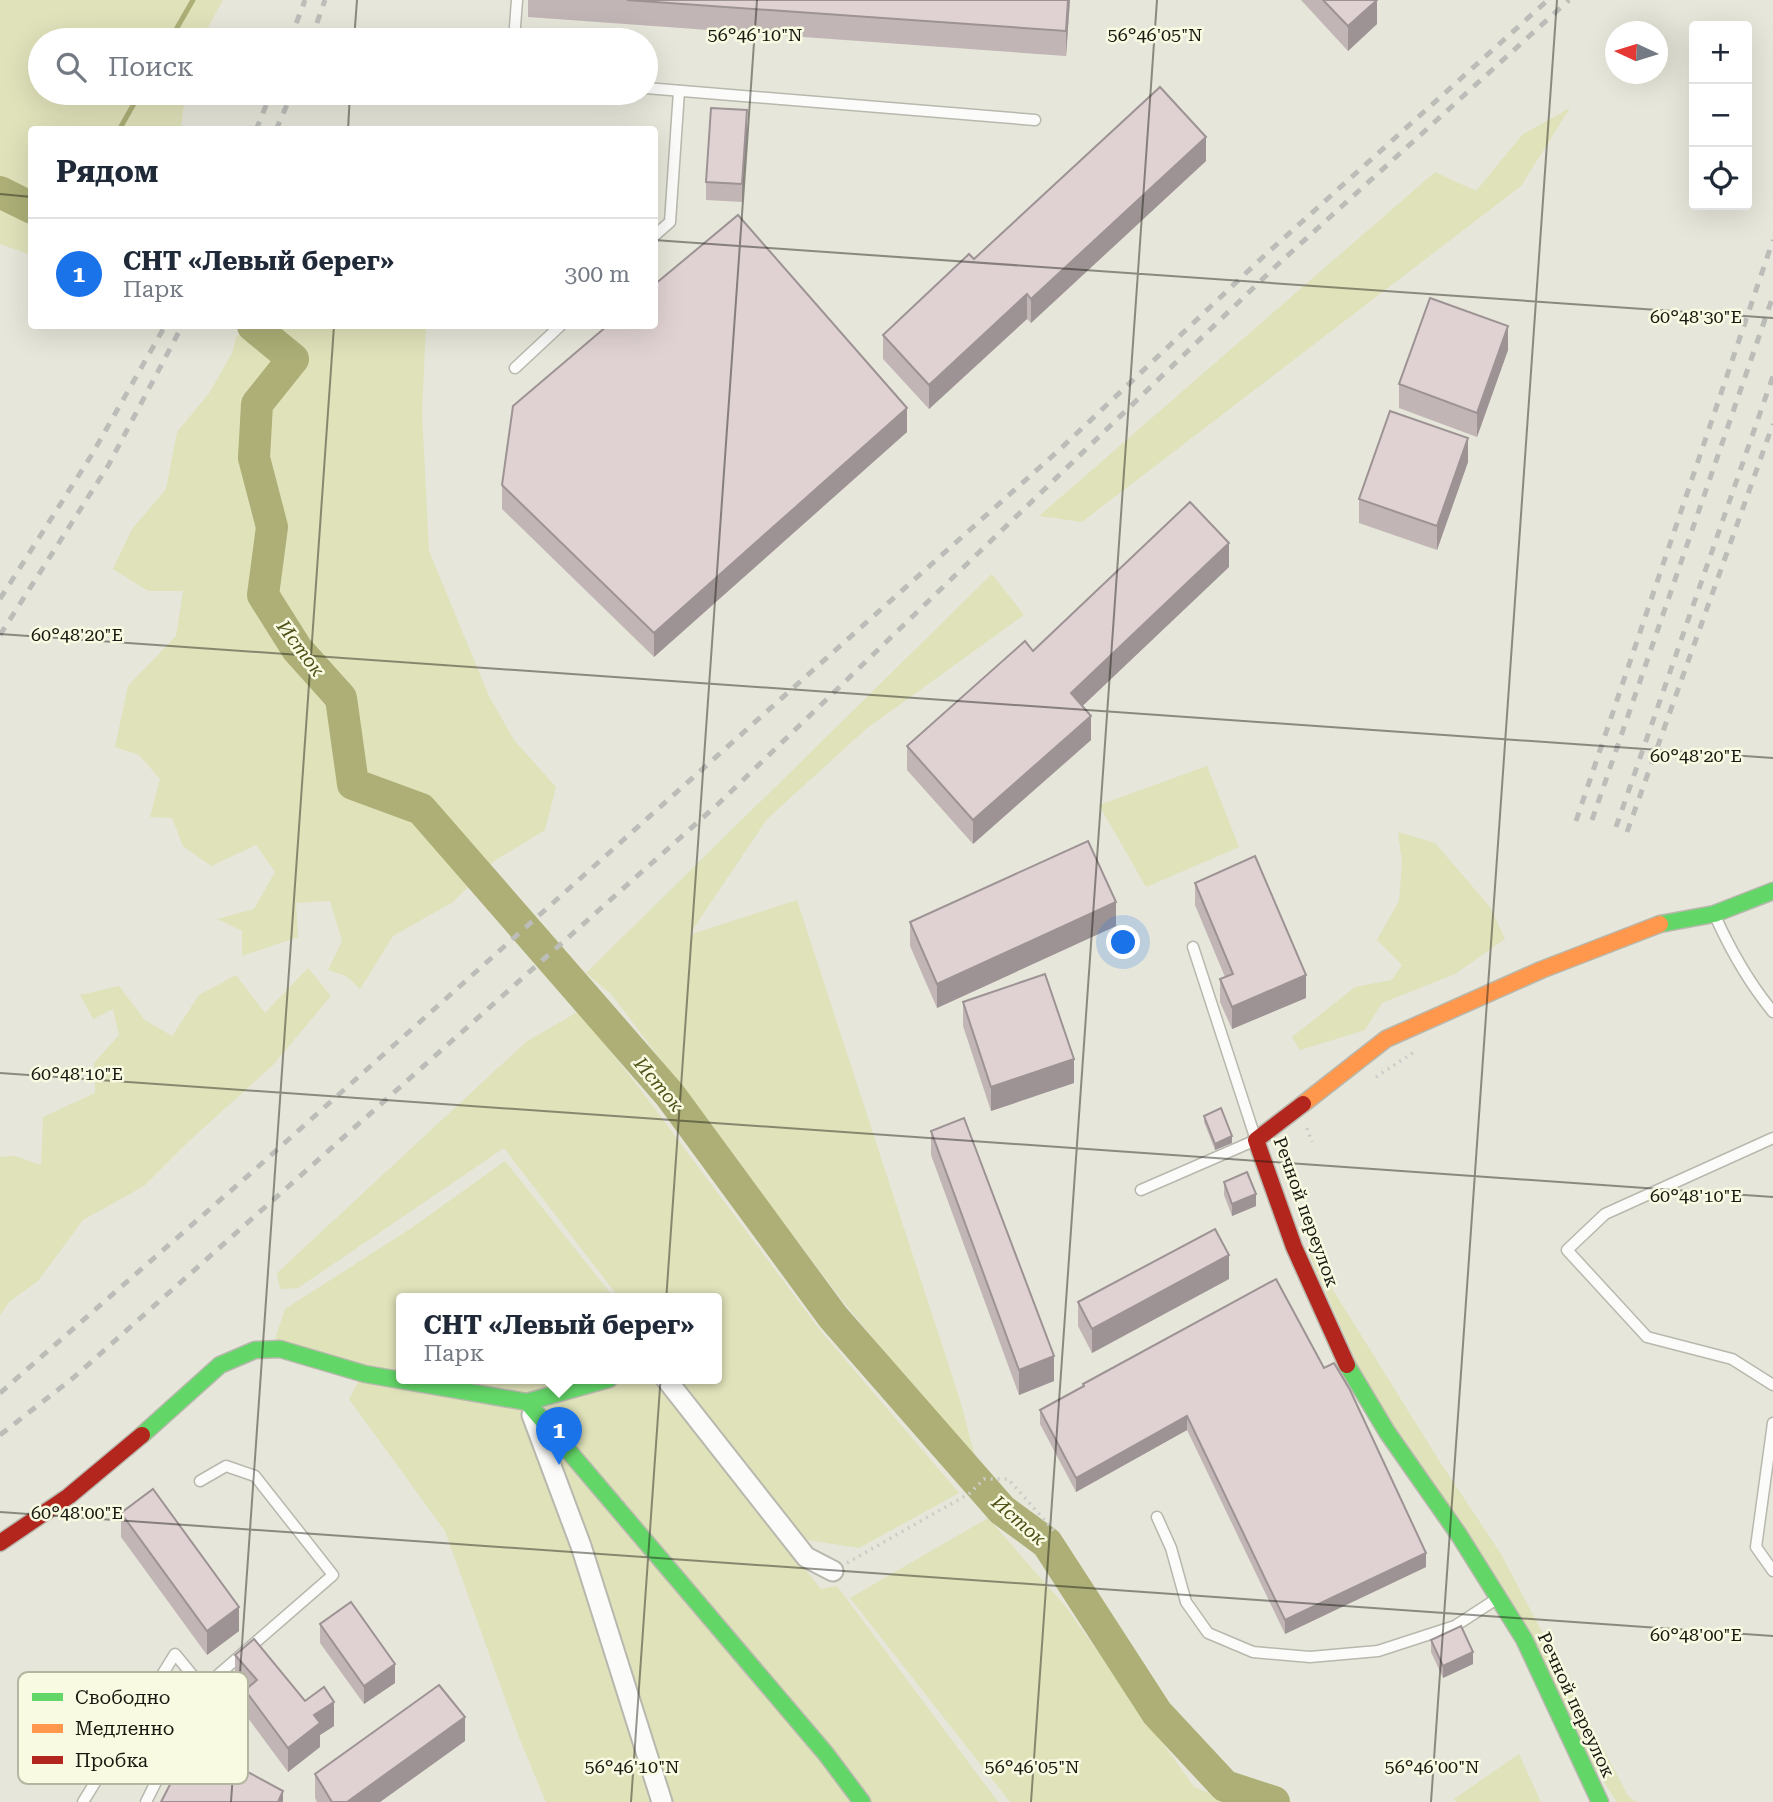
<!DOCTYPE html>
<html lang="ru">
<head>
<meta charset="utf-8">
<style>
	:root { --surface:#fff; --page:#f2f2f3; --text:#1f2937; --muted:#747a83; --line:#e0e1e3; --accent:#1a73e8 }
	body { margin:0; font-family:"Roboto Serif",serif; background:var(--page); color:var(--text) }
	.controls { position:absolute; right:21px; top:21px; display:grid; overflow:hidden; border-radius:7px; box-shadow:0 7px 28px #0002 }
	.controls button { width:63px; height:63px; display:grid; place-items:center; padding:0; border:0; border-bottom:2px solid var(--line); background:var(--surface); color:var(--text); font:35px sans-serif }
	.compass { position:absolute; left:1605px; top:21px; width:63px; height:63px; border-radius:50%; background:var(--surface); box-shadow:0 7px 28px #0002; rotate:274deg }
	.you { position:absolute; left:1124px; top:943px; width:24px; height:24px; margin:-18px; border:5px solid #fff; border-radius:50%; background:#1a73e8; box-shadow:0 0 0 10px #1a73e833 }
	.badge { display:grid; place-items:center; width:46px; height:46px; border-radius:50%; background:var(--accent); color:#fff; font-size:23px; font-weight:700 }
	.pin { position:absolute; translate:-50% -58px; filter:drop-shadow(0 2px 4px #0008) }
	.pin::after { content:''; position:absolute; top:37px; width:24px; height:21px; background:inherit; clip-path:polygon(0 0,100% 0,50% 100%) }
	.popup { position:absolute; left:396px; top:1293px; width:326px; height:91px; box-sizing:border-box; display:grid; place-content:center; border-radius:7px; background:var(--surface); filter:drop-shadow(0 2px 5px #0005); font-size:23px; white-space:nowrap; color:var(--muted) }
	.popup b { font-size:26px; color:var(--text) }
	.popup::after { content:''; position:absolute; left:50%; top:100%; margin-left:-14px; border:14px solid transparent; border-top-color:var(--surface) }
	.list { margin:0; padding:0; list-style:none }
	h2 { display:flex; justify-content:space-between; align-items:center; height:91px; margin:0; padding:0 28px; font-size:30px }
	h2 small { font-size:23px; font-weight:400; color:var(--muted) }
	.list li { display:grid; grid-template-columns:46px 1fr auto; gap:21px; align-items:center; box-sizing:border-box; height:112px; padding:0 28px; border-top:2px solid var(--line) }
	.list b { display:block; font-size:26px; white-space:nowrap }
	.list p { margin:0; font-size:23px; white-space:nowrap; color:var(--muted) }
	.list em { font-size:23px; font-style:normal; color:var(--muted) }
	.icon { flex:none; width:38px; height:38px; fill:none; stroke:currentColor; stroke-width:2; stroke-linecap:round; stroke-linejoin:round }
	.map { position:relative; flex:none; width:1773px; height:1802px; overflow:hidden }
	.search { position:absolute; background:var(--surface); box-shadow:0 7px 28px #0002; left:28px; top:28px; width:630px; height:77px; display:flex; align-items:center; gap:18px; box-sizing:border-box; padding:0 24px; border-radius:38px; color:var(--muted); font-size:26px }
	.panel { position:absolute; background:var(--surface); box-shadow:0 7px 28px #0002; left:28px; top:126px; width:630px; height:203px; border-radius:7px }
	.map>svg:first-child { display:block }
	.green { fill:#e0e2ba }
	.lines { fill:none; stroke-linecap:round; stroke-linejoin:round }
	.stream { stroke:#adaf77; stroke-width:5 }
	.river { stroke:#adaf77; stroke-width:32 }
	.lane-casing { stroke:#b8b8ae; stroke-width:13 }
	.street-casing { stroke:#b8b8ae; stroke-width:23 }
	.fast-casing { stroke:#b8b8ae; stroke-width:19 }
	.slow-casing { stroke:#b8b8ae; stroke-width:19 }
	.jam-casing { stroke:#b8b8ae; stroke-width:19 }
	.path { stroke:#ccccc8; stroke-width:3.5; stroke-dasharray:2 5; stroke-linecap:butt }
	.lane { stroke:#fbfbf9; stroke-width:10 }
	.street { stroke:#fbfbf9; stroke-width:19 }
	.fast { stroke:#63d668; stroke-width:16 }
	.slow { stroke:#ff974d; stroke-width:16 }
	.jam { stroke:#b3261e; stroke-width:16 }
	.rail { stroke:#bcbcb9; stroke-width:5; stroke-dasharray:9 9; stroke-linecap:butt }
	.wall { fill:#c1b5b5 }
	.shaded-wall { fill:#9d9394 }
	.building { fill:#e0d2d3; stroke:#9d9394; stroke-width:2 }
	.ticks { fill:none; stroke:#181910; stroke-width:2; stroke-opacity:0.45 }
	.labels { text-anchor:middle; stroke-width:5; stroke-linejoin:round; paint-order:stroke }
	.street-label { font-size:18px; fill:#181910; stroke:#f8fae1 }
	.water-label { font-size:19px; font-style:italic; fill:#505119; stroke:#f8fae1 }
	.key { fill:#f8fae1; stroke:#b5b6a2; stroke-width:2 }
	.key-label { font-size:19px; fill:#181910 }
	.ticks-label { font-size:18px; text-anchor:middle; fill:#181910; stroke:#f8fae1; stroke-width:5; stroke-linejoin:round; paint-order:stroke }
</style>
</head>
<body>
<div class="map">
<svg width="1773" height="1802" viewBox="0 0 1773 1802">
	<rect width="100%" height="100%" fill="#e6e6da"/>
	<!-- green -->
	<g class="green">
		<path d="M0 0H223L201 40H40V93H185L181 129 32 130 31 255 0 244Z"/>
		<path d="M1570 108 1521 186 1082 522 1039 516 1435 172 1476 191 1523 134Z"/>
		<path d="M247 326H426L422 412 429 551 489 696 514 740 556 787 545 830 494 861 453 902 393 936 360 989 346 976 328 970 342 941 330 901 296 903 298 937 242 956V931L217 919 254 909 275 872 256 845 211 866 183 846 172 818 150 817 160 779 139 755 115 747 128 686 176 636 183 591H148L113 569 132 529 166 489 177 432 210 392 232 353 236 338Z"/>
		<path d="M992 574 1024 615 866 729 767 819 689 935 797 900 960 1400 977 1464 841 1299 612 995 586 973Z"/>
		<path d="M1207 766 1239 847 1146 887 1099 805Z"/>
		<path d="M1398 832 1435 843 1490 907 1505 939 1455 974 1382 1003 1365 1030 1300 1050 1292 1037 1355 987 1392 980 1402 965 1377 940 1399 901 1402 862Z"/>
		<path d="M308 968 331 996 273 1065 189 1141 144 1186 83 1220 38 1281 10 1301 0 1315V1157L15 1156 41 1165 43 1117 95 1093 94 1063 119 1035 113 1009 93 1019 80 995 119 986 145 1020 172 1036 199 995 236 975 265 1013Z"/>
		<path d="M579 1011 640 1089 820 1330 959 1493 859 1548 801 1539 681 1379H716V1299H620L504 1148 298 1288 280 1289 277 1273 526 1042Z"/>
		<path d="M505 1161 615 1299H402V1379H655V1384L821 1589 837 1586 998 1802H546L520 1740 445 1531 349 1399 365 1369 275 1339 285 1309 410 1229Z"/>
		<path d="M1305 1245 1440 1462 1501 1554 1628 1796 1637 1802H1617L1605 1784 1387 1432Z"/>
		<path d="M988 1518 1066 1607 1194 1787 1230 1802H1010L850 1598Z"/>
		<path d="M1519 1754 1541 1802H1456L1454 1799Z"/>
	</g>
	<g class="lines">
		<!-- stream -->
		<g class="stream">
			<path d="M170 40 193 0"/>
			<path d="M119 130 140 93"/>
		</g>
		<!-- river -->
		<g class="river">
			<path d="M0 192 32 208"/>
			<path d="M253 326 293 359 257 404 254 458 272 527 263 595 297 649 341 698 353 784 421 809 670 1095 833 1317 1002 1510 1047 1543 1157 1713 1225 1786 1274 1802"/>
		</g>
		<!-- lane casing -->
		<g class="lane-casing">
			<g id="lane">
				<path d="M514 40 517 0"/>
				<path d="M646 88 1035 120"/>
				<path d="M654 236 670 222 679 91"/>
				<path d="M515 368 560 326"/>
				<path d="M1716 918C1731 951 1750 984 1773 1012"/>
				<path d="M1773 1138 1605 1214 1567 1250 1647 1337 1732 1359 1773 1385"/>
				<path d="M1141 1190 1256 1140 1193 947"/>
				<path d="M1773 1423 1756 1547 1773 1571"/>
				<path d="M1157 1517 1171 1548 1186 1602 1208 1633 1253 1652 1310 1657 1378 1651 1455 1626 1495 1600"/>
				<path d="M83 1802 175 1654 203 1688"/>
				<path d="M146 1802 203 1688 333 1575 255 1476 226 1466 200 1481"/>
			</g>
		</g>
		<!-- street casing -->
		<g class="street-casing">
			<g id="street">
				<path d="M666 1379 806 1557 833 1571"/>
				<path d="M532 1415 581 1546 662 1802"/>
			</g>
		</g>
		<!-- fast casing -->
		<g class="fast-casing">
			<g id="fast">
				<path d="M1660 924 1714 914 1773 891"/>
				<path d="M1347 1365 1387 1432 1459 1535 1524 1639 1600 1802"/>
				<path d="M527 1402 826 1754 862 1802"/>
				<path d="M142 1435 220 1365 255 1350 280 1349 365 1374 527 1402 609 1379"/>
			</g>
		</g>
		<!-- slow casing -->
		<g class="slow-casing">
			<path id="slow" d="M1303 1104 1386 1039 1541 970 1660 924"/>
		</g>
		<!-- jam casing -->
		<g class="jam-casing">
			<g id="jam">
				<path d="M1303 1104 1256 1140 1294 1247 1347 1365"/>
				<path d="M0 1543 69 1496 142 1435"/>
			</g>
		</g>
		<!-- path -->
		<g class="path">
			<path d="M1376 1077 1414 1052"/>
			<path d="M1307 1128 1312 1142"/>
			<path d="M847 1563 970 1493 984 1479H1008L1056 1533"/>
		</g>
		<!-- lane -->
		<use href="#lane" class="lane"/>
		<!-- street -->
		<use href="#street" class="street"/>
		<!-- fast -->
		<use href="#fast" class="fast"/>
		<!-- slow -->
		<use href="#slow" class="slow"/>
		<!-- jam -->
		<use href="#jam" class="jam"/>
		<!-- rail -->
		<g class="rail">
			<path d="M290 40 305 0"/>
			<path d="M311 40 325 0"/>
			<path d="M256 130 271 93"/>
			<path d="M276 130 292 93"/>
			<path d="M0 599 91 456 165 326"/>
			<path d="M0 635 108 466 182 326"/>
			<path d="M1592 820 1773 296"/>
			<path d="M1576 821 1773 240"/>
			<path d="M1616 827 1773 376"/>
			<path d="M1627 832 1773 424"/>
			<path d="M0 1393 251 1173 1057 452 1264 256 1548 0"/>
			<path d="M0 1435 73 1378 717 805 1276 266 1569 0"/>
		</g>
	</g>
	<!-- wall -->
	<g class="wall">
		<path d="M528 0H1070L1066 56 528 17Z"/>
		<path d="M1301 0H1377V24L1348 51Z"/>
		<path d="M747 128 742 202 706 200V182Z"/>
		<path d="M1206 161 1031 323 1027 319 929 409 883 359V335L974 259Z"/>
		<path d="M1508 350 1477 437 1399 408V384Z"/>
		<path d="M907 432 654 657 502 509V485Z"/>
		<path d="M1468 462 1437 550 1359 523V499Z"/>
		<path d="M1229 567 1082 706 1091 740 973 844 907 770V746L1033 651Z"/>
		<path d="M1195 883 1306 998 1232 1029 1220 1002V979L1225 977 1195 905Z"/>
		<path d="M910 922 1116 926 937 1008 910 946Z"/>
		<path d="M963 1002 1074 1083 991 1111 963 1026Z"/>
		<path d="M1204 1116 1232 1143 1215 1150 1204 1122Z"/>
		<path d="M931 1131 1054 1381 1019 1395 931 1155Z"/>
		<path d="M1224 1182 1256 1206 1232 1216 1224 1195Z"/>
		<path d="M1229 1279 1092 1353 1078 1326V1302Z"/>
		<path d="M1324 1368 1426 1567 1285 1634 1187 1430 1076 1492 1040 1424V1410L1083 1387V1384Z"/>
		<path d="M121 1513 239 1631 207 1655 121 1537Z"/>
		<path d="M320 1624 395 1683 364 1704 320 1643Z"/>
		<path d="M1431 1640 1473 1664 1443 1678 1431 1652Z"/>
		<path d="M235 1655 305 1701 334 1726 320 1735V1747L288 1772 245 1714V1690L235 1679Z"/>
		<path d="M465 1741 380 1802H317L315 1798V1774Z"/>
	</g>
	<!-- shaded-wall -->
	<g class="shaded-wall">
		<path d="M1068 0H1070L1066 56V31Z"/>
		<path d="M1377 0V24L1348 51V26Z"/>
		<path d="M747 110V128L742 202V184Z"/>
		<path d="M1206 137V161L1031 323V299Z"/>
		<path d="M1027 294V319L929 409V385Z"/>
		<path d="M1508 326V350L1477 437V413Z"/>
		<path d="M907 408V432L654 657V633Z"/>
		<path d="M1468 438V462L1437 550V526Z"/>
		<path d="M1229 543V567L1071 717V693Z"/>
		<path d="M1091 716V740L973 844V820Z"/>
		<path d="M1116 902V926L937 1008V984Z"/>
		<path d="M1306 975V998L1232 1029V1007Z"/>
		<path d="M1074 1059V1083L991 1111V1087Z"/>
		<path d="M1232 1136V1143L1215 1150V1144Z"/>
		<path d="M1256 1194V1206L1232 1216V1204Z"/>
		<path d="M1229 1255V1279L1092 1353V1329Z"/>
		<path d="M1054 1356V1381L1019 1395V1370Z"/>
		<path d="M1187 1416V1430L1076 1492V1478Z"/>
		<path d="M1426 1553V1567L1285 1634V1620Z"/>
		<path d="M239 1607V1631L207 1655V1631Z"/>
		<path d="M1473 1652V1664L1443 1678V1666Z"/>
		<path d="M395 1664V1683L364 1704V1686Z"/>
		<path d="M334 1702V1726L320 1735V1747L288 1772V1748L314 1715Z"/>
		<path d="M465 1717V1741L380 1802H347Z"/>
		<path d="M283 1791V1802H278Z"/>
	</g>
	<!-- building -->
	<g class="building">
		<path d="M627 0H1068L1066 31Z"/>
		<path d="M1323 0H1377L1348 26Z"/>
		<path d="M1160 87 1206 137 1031 299 1027 294 929 385 883 335 969 254 974 259Z"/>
		<path d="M711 108 747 110 742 184 706 182Z"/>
		<path d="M738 215 907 408 654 633 502 485 513 406 607 326H654V285Z"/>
		<path d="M1430 298 1508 326 1477 413 1399 384Z"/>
		<path d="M1390 411 1468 438 1437 526 1359 499Z"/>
		<path d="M1190 502 1229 543 1071 693 1091 716 973 820 907 746 1025 641 1033 651Z"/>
		<path d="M1088 841 1116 902 937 984 910 922Z"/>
		<path d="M1255 856 1306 975 1232 1007 1220 979 1233 974 1195 883Z"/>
		<path d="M1045 974 1074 1059 991 1087 963 1002Z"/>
		<path d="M1221 1108 1232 1136 1215 1144 1204 1116Z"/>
		<path d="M964 1118 1054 1356 1019 1370 931 1131Z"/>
		<path d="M1247 1172 1256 1194 1232 1204 1224 1182Z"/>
		<path d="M1215 1229 1229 1255 1092 1329 1078 1302Z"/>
		<path d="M1276 1279 1324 1368 1334 1363 1350 1390 1426 1553 1285 1620 1187 1416 1076 1478 1040 1410 1084 1386 1083 1384Z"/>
		<path d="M153 1489 239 1607 207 1631 121 1513Z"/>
		<path d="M351 1602 395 1664 364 1686 320 1624Z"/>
		<path d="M1461 1626 1473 1652 1443 1666 1431 1640Z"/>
		<path d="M254 1639 305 1701 324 1687 334 1702 314 1715 320 1723 288 1748 245 1690 257 1680 235 1655Z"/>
		<path d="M439 1685 465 1717 347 1802H332L315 1774Z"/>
		<path d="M192 1742 283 1791 278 1802H161Z"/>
	</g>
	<!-- ticks -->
	<path class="ticks" d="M354 40 357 0M348 130 350 93M0 194 32 197M654 240 1773 318M0 634 1773 758M0 1073 1773 1197M0 1512 1773 1636M231 1802 334 326M631 1802 757 0M1031 1802 1157 0M1431 1802 1557 0"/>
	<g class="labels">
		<!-- street labels -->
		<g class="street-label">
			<text transform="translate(1306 1212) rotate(70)" y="6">Речной переулок</text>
			<text transform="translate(1576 1705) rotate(65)" y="6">Речной переулок</text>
		</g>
		<!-- water labels -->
		<g class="water-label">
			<text transform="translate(301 648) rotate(53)" y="7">Исток</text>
			<text transform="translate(659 1084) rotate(50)" y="7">Исток</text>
			<text transform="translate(1019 1520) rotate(41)" y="7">Исток</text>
		</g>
	</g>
	<!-- legend -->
	<rect x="18" y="1672" width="230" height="112" rx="10" class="key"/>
	<rect x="32" y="1693" width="31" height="8" fill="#63d668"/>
	<rect x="32" y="1724" width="31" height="9" fill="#ff974d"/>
	<rect x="32" y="1756" width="31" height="8" fill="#b3261e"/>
	<g class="key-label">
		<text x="75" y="1704">Свободно</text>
		<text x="75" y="1735">Медленно</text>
		<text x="75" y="1767">Пробка</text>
	</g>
	<g class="ticks-label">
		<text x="755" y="41">56°46'10"N</text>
		<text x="1155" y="41">56°46'05"N</text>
		<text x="1696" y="323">60°48'30"E</text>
		<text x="77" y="641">60°48'20"E</text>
		<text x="1696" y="762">60°48'20"E</text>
		<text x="77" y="1080">60°48'10"E</text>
		<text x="1696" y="1202">60°48'10"E</text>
		<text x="77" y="1519">60°48'00"E</text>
		<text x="1696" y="1641">60°48'00"E</text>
		<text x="632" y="1773">56°46'10"N</text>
		<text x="1032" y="1773">56°46'05"N</text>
		<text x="1432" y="1773">56°46'00"N</text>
	</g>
</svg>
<div class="controls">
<button>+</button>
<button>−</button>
<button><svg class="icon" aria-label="locate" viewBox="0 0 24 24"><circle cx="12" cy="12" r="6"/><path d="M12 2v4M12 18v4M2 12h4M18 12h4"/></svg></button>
</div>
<svg class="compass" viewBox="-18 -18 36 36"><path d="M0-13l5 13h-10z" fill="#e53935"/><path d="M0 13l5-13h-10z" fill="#747a83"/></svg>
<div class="you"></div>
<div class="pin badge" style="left:559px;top:1465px">1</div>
<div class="popup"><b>СНТ «Левый берег»</b>Парк</div>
<div class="search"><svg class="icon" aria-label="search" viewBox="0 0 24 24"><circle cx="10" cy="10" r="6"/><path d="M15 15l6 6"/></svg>Поиск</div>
<section class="panel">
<h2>Рядом<small></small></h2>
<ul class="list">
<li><span class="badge">1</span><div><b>СНТ «Левый берег»</b><p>Парк</p></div><em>300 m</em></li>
</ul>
</section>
</div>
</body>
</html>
